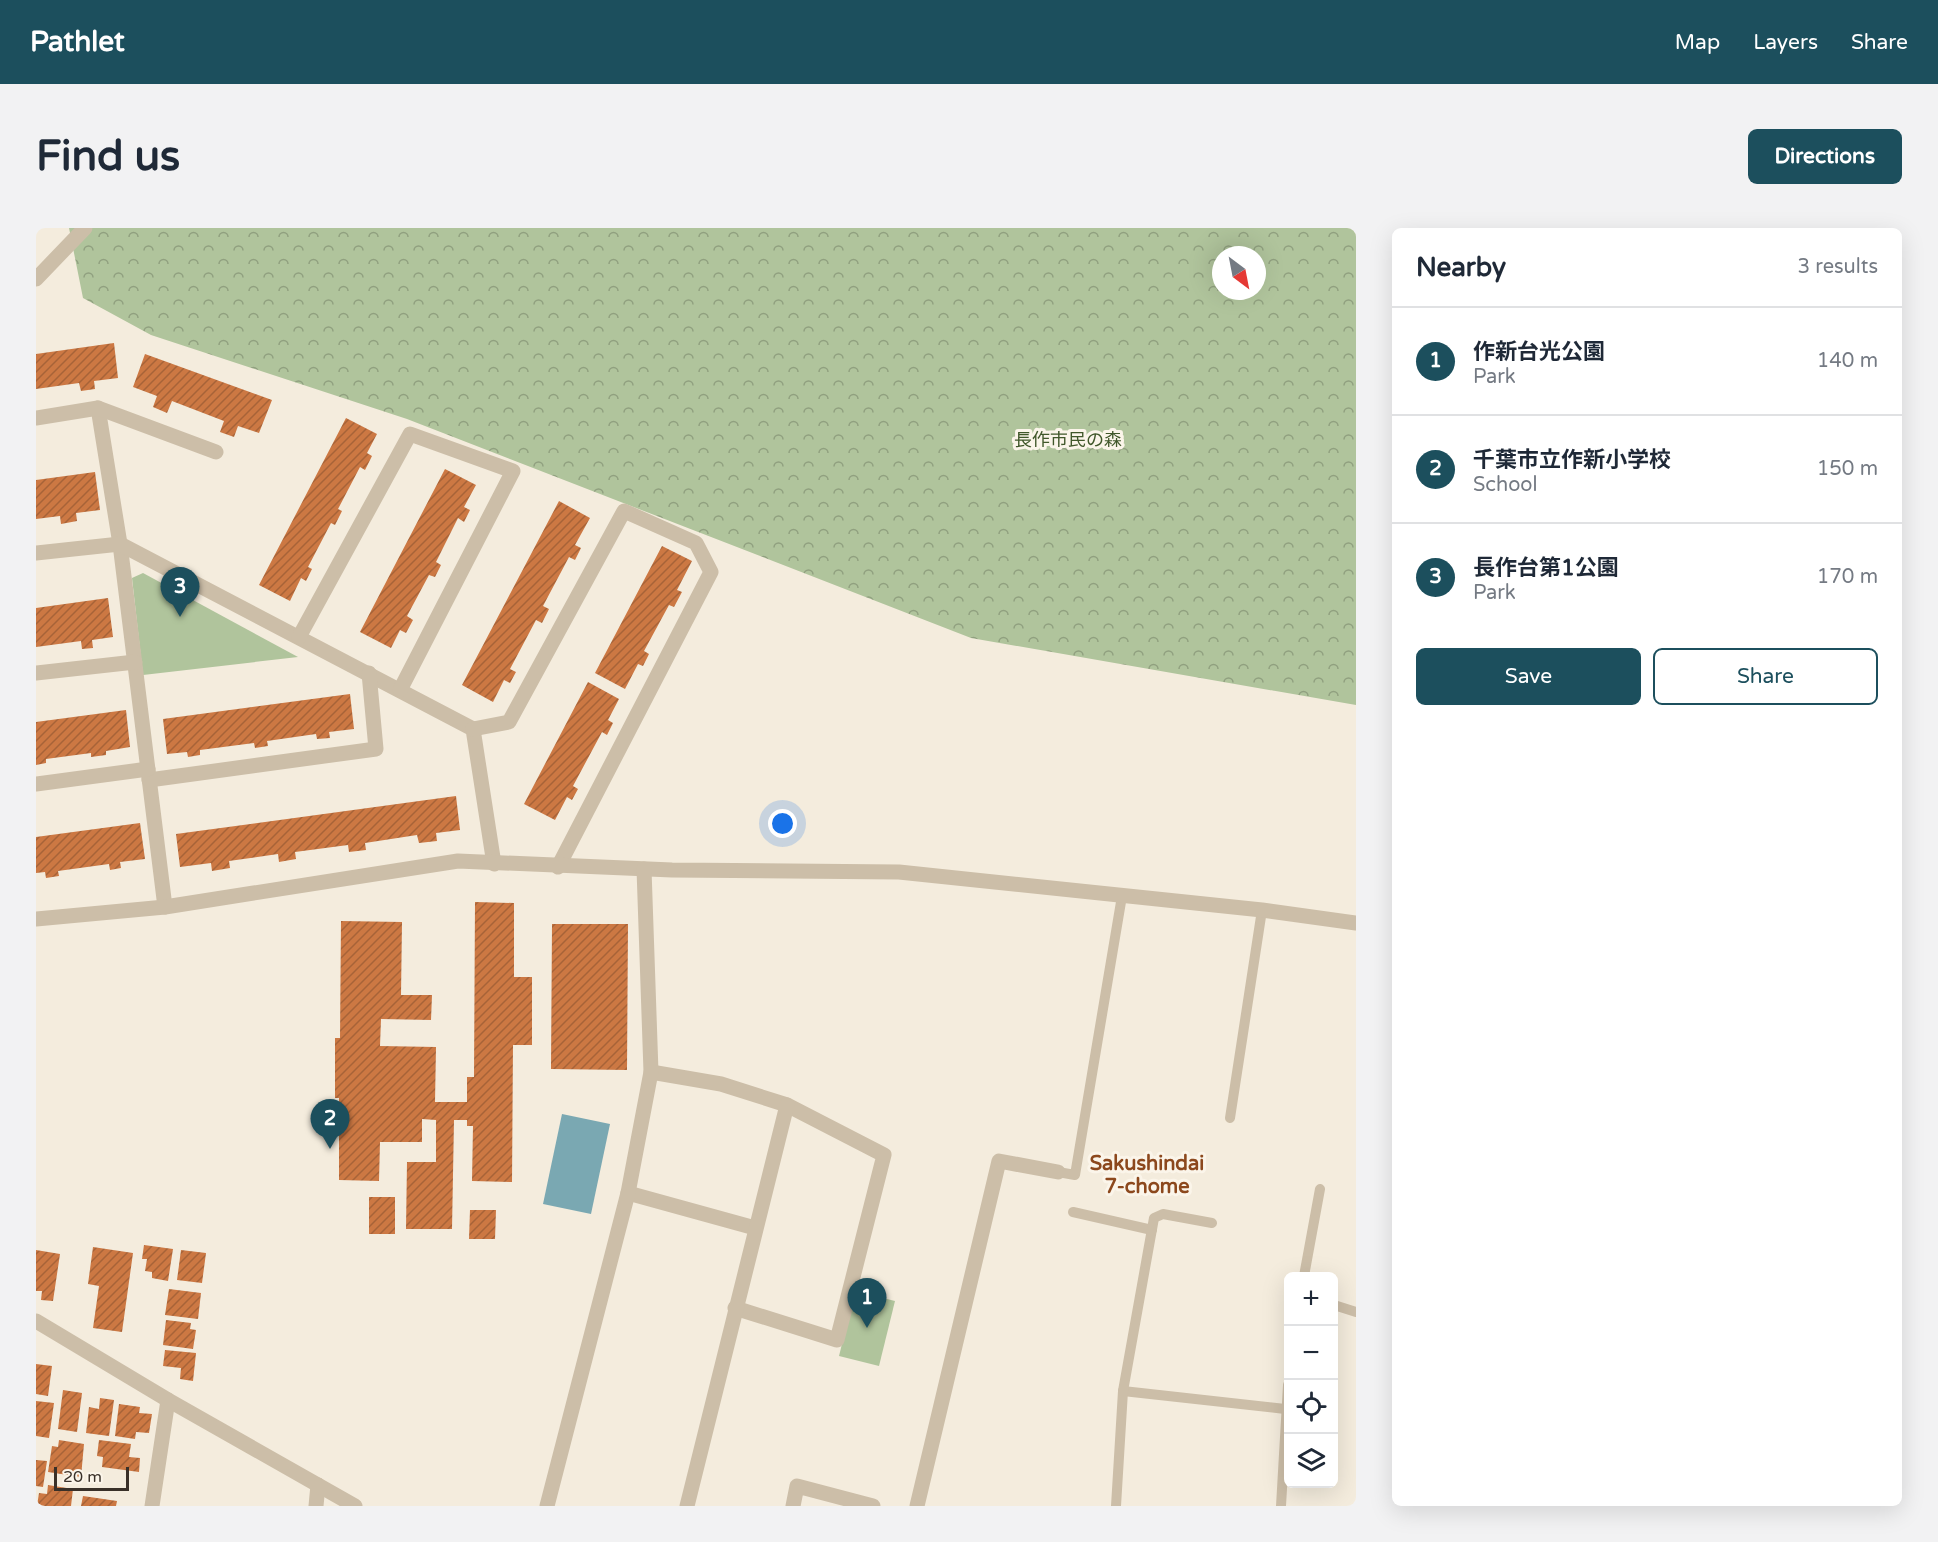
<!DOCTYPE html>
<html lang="en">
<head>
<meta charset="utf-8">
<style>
	:root { --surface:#fff; --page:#f2f2f3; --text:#1f2937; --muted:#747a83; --line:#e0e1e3; --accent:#1c4f5d }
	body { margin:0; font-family:"Varela Round","Noto Sans JP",sans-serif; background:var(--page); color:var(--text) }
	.controls { position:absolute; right:18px; bottom:18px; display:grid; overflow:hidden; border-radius:9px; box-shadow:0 6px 24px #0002 }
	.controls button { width:54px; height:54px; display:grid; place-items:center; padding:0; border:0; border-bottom:2px solid var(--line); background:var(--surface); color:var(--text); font:30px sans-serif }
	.compass { position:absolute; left:1176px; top:18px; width:54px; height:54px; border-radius:50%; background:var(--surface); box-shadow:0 6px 24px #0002; rotate:148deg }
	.scale { position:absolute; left:18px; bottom:15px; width:75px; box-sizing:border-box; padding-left:6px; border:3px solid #393028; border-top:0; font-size:16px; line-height:21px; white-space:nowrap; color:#393028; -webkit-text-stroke:4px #fbf5ea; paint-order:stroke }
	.you { position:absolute; left:747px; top:596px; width:21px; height:21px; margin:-15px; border:4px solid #fff; border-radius:50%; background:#1a73e8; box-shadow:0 0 0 9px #1a73e833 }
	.badge { display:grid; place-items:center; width:39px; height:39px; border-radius:50%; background:var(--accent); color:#fff; font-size:20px; font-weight:700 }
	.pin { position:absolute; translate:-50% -50px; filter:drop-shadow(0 2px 3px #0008) }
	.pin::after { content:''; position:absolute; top:32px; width:21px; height:18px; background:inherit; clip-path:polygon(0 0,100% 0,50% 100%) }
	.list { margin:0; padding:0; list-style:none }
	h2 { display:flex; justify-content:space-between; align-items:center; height:78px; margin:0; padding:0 24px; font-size:26px }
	h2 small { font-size:20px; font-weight:400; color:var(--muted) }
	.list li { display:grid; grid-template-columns:39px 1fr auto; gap:18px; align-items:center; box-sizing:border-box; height:108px; padding:0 24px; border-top:2px solid var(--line) }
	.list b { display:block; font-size:22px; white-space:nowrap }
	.list p { margin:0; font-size:20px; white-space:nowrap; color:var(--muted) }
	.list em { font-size:20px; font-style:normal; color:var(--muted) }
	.actions { display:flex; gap:12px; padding:18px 24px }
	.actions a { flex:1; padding:14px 0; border:2px solid var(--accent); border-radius:9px; text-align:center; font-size:21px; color:var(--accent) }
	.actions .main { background:var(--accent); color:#fff }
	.icon { flex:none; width:33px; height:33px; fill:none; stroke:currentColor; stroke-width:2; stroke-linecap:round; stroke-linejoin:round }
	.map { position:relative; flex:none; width:1320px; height:1278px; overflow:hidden; border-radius:9px }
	header { display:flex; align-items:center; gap:36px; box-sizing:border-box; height:84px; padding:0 30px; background:var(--accent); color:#fff }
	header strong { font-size:28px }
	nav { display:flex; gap:33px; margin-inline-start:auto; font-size:21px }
	.intro { display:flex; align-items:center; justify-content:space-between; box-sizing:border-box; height:144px; padding:0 36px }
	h1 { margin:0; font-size:42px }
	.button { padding:15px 27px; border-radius:9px; background:var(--accent); color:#fff; font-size:21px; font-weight:700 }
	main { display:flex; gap:36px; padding:0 36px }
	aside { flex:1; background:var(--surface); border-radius:9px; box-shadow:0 6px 24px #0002 }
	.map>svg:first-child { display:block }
	.green { fill:#b0c49c }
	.forest { fill:url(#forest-crowns); fill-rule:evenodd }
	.water { fill:#7aa8b2 }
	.building { fill:url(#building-hatch) }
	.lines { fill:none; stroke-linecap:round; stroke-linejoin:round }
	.service { stroke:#ccbea8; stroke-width:10 }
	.minor { stroke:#ccbea8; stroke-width:15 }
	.tertiary { stroke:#ccbea8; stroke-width:15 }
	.labels { text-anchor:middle; stroke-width:6; stroke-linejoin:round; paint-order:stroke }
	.park-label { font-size:18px; fill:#41582b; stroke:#fbf5ea }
	.neighbourhood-label { font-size:20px; font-weight:bold; fill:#8c481d; stroke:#fbf5ea }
</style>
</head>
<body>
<header>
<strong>Pathlet</strong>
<nav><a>Map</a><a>Layers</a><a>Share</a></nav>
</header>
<div class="intro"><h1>Find us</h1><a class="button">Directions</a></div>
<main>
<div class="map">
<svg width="1320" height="1278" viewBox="0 0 1320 1278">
	<defs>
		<pattern id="forest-crowns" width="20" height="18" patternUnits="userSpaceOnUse" patternTransform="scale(1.5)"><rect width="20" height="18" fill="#b0c49c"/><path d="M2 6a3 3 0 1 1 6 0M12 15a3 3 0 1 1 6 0" fill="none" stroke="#90a07f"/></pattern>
		<pattern id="building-hatch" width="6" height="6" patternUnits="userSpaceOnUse" patternTransform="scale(1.5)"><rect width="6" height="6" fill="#cc7843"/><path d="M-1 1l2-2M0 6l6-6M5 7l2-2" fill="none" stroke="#a76338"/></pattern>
	</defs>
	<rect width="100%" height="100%" fill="#f4ecdd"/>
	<!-- green -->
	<g class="green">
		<path d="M107 345 262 429 107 447 96 350Z"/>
		<path d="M819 1063 859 1073 843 1138 803 1128Z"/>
	</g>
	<!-- forest -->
	<path class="forest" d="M33 0H1320V477L935 410 371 191 115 107 47 70ZM1185 27H1221V63H1185Z"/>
	<!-- water -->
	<path class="water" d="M526 886 574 896 555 986 507 976Z"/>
	<!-- building -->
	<g class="building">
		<path d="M78 115 82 150 58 153 59 161 45 163 43 155 0 161V126Z"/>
		<path d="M109 126 236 172 223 205 202 198 198 209 184 204 188 193 136 173 131 185 117 179 121 168 97 159Z"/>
		<path d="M310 190 341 206 331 225 336 228 329 242 324 239 302 281 306 283 299 297 295 295 272 339 276 341 270 353 265 350 254 373 223 357Z"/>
		<path d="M409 241 440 257 428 279 434 282 428 294 422 290 400 334 405 337 399 349 393 347 371 388 377 392 370 405 364 402 355 420 324 404Z"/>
		<path d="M59 244 64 282 40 285 41 293 25 296 24 288 0 291V252Z"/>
		<path d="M523 273 554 290 539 317 545 320 539 332 533 329 507 378 513 381 506 395 500 392 474 441 480 444 474 455 468 452 457 474 426 457Z"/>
		<path d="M626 318 656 333 641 362 646 364 638 379 633 377 608 423 613 426 607 438 602 436 589 461 559 445Z"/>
		<path d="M72 370 77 409 56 412 57 420 46 421 45 413 0 419V380Z"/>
		<path d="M552 454 583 471 572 492 577 495 571 507 566 504 537 558 542 561 536 572 531 569 519 592 488 576Z"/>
		<path d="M314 466 318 501 293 504 294 510 281 511 280 506 231 513 232 518 219 520 218 515 164 522V527L152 529 151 524 131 526 127 491Z"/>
		<path d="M90 482 94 519 70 523V527L55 529V525L10 531V535L0 537V494Z"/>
		<path d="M420 568 424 602 400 605 401 613 383 615 381 607 329 615 330 622 313 624 312 617 259 624 260 631 243 634 242 626 193 633 194 640 176 643 175 635 144 639 140 606Z"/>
		<path d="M104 595 109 631 84 634 85 640 74 642 73 636 22 643 23 648 10 650 9 644 0 645V609Z"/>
		<path d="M439 674 478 675V749H496V817H477L476 954 436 953 437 898H431V892H418L416 1001H370L371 934H400V892L386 891V914H344L343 953 303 952V870H299V810H304L305 693 366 694 365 767H396L395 792 345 791 344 818 400 819 399 874H431V849H438Z"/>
		<path d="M516 696H592L591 842 515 841Z"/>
		<rect x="333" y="969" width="26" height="37"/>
		<path d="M434 982H460L459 1011H433Z"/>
		<path d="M108 1017 137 1021 132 1053 116 1050V1044L109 1043 111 1031H106Z"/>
		<path d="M57 1019 97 1025 86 1104 57 1100 63 1058 52 1056Z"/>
		<path d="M0 1022 24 1026 17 1073 5 1072 6 1063H0Z"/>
		<path d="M145 1022 170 1025 166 1055 141 1052Z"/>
		<path d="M133 1061 165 1065 162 1091 129 1087Z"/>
		<path d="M130 1092 155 1095 154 1101 160 1102 157 1121 127 1117Z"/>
		<path d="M129 1122 160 1125 157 1153 144 1151 145 1140 127 1138Z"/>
		<path d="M0 1136 16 1138 12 1168 0 1166Z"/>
		<path d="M27 1162 46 1165 41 1204 22 1201Z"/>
		<path d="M64 1170 78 1172 73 1208 50 1205 53 1179 63 1181Z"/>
		<path d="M0 1173 18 1175 13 1210 0 1208Z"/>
		<path d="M83 1176 104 1179 103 1185 116 1186 113 1205 100 1204 99 1211 79 1208Z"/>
		<path d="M23 1212 48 1216 45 1249 12 1244 16 1218 22 1219Z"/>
		<path d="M63 1212 95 1216 93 1229 104 1230 103 1244 66 1239 67 1229 61 1228Z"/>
		<path d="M0 1232 11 1233 7 1259 0 1258Z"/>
		<path d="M12 1257 37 1261 35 1278H1L3 1265 11 1266Z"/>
		<path d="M47 1268 81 1273 80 1278H45Z"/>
	</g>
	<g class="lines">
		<!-- service -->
		<g class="service">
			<path d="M1194 890 1226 682"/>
			<path d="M1022 944 1039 947 1086 668"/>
			<path d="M1037 984 1116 1002"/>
			<path d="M1268 1048 1284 961"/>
			<path d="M1298 1077 1320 1084"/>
			<path d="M1087 1163 1249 1181"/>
			<path d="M1080 1278 1087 1163 1118 990 1127 986 1176 995"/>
			<path d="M1245 1278 1252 1157"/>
		</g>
		<!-- minor -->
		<g class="minor">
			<path d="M0 51 49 0"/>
			<path d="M62 180 84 316 129 679"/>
			<path d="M0 190 62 180 180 224"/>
			<path d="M0 325 84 316 437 501 458 636"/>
			<path d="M263 409 374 206 477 243 364 462"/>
			<path d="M0 445 99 434"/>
			<path d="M437 501 473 494 588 283 660 315 675 344 522 639"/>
			<path d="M113 552 340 521 333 445"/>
			<path d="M0 556 112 541"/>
			<path d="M0 691 129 679 422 633 636 642 863 644 1226 682 1320 695"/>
			<path d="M615 844 685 856 751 877 848 927 801 1112 699 1080"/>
			<path d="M592 965 719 1000"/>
			<path d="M116 1278 132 1172"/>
			<path d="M280 1278 282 1257"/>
			<path d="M511 1278 592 965 615 844 608 641"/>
			<path d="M651 1278 751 877"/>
			<path d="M757 1278 761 1258 837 1278"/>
			<path d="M881 1278 963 933 1022 944"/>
		</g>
		<!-- tertiary -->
		<path class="tertiary" d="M0 1093 132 1172 319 1278"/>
	</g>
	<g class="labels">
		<!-- park labels -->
		<g class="park-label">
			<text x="1032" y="218">長作市民の森</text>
		</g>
		<!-- neighbourhood labels -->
		<g class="neighbourhood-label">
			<text x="1111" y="942">Sakushindai<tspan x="1111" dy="23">7-chome</tspan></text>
		</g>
	</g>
</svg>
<div class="controls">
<button>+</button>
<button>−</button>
<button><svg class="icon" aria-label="locate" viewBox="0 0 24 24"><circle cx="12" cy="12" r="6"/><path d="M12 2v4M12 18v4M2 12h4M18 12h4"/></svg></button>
<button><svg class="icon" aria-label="layers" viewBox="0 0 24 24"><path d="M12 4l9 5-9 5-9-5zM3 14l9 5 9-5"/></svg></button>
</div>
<svg class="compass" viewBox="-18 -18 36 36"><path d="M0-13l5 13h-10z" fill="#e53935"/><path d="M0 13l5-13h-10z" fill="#747a83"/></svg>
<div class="scale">20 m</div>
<div class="you"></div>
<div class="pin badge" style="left:831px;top:1100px">1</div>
<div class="pin badge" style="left:294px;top:921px">2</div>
<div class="pin badge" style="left:144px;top:389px">3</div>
</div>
<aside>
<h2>Nearby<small>3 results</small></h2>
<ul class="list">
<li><span class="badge">1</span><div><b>作新台光公園</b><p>Park</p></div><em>140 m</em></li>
<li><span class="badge">2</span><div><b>千葉市立作新小学校</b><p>School</p></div><em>150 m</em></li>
<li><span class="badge">3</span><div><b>長作台第1公園</b><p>Park</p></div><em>170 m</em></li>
</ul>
<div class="actions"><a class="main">Save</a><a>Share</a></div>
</aside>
</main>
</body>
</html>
